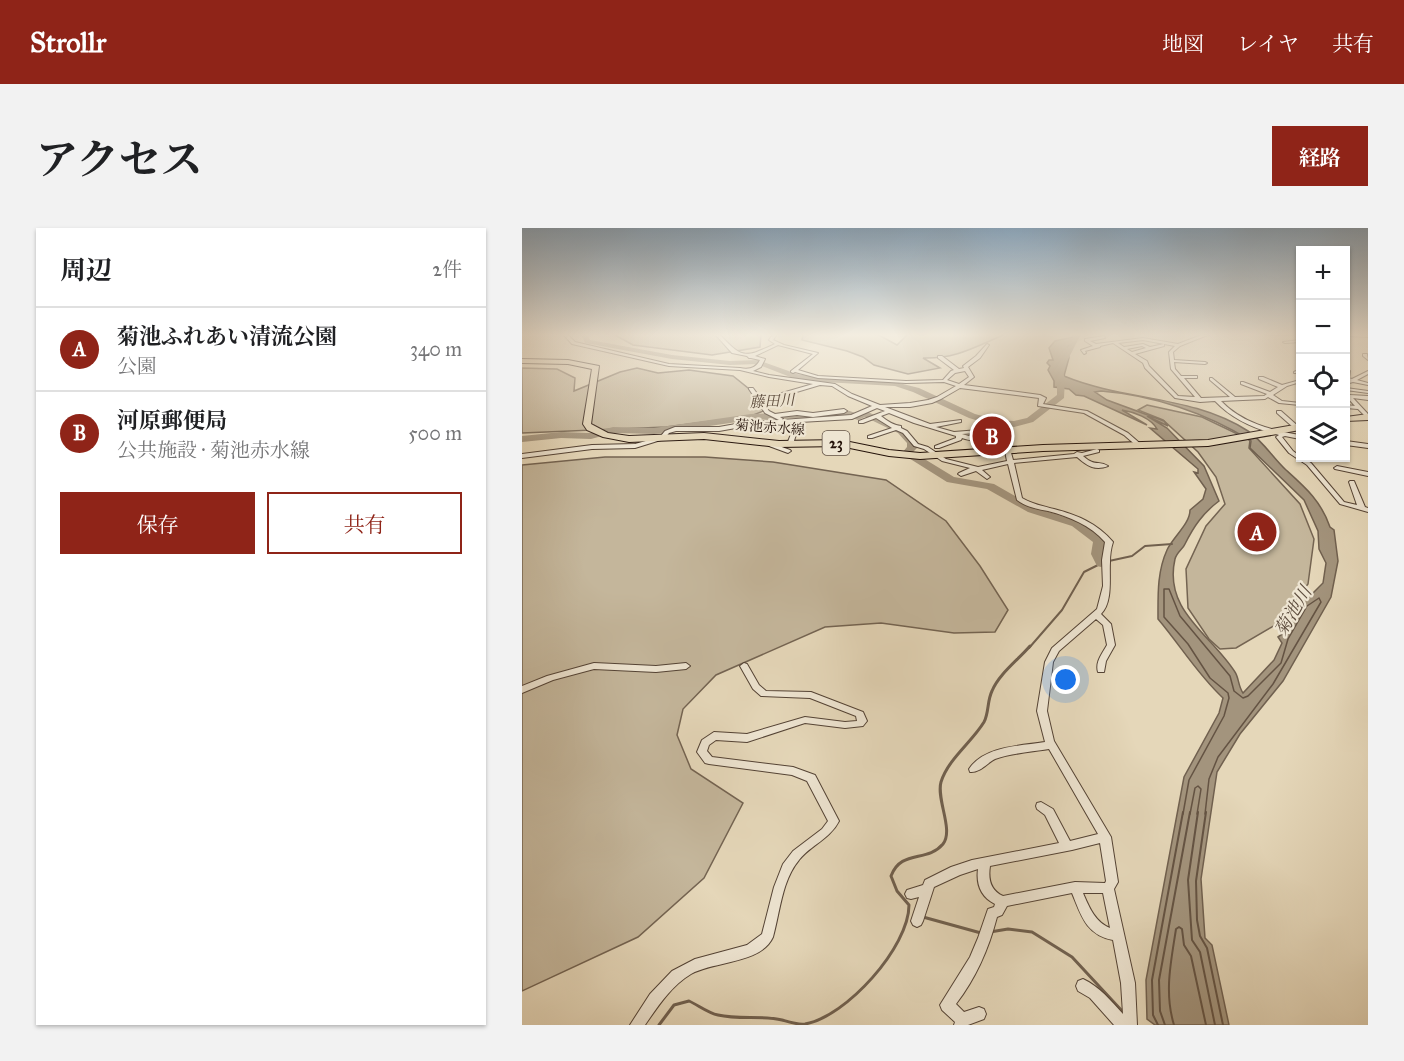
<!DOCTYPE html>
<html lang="ja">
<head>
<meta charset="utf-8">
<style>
	:root { --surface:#fff; --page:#f2f2f2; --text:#202124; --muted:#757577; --line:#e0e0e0; --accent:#8f2418 }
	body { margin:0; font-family:"IM FELL Great Primer","Noto Serif JP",serif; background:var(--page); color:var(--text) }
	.controls { position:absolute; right:18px; top:18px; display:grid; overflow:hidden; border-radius:0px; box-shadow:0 2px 4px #0004 }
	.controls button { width:54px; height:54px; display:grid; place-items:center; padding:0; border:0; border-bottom:2px solid var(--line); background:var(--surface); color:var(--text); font:30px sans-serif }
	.you { position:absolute; left:544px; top:452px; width:21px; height:21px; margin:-15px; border:4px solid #fff; border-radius:50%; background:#1a73e8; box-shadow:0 0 0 9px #1a73e833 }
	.badge { display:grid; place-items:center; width:39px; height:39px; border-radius:50%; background:var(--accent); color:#fff; font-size:20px; font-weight:700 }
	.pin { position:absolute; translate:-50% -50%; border:3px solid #fff; box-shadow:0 2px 6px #0006 }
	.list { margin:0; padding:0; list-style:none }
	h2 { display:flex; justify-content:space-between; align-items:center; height:78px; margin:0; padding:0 24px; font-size:26px }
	h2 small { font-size:20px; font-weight:400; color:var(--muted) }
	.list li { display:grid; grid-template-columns:39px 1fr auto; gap:18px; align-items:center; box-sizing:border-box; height:84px; padding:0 24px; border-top:2px solid var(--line) }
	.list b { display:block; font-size:22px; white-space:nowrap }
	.list p { margin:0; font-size:20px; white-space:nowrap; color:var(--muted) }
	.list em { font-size:20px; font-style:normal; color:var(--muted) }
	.actions { display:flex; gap:12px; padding:18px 24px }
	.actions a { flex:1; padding:14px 0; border:2px solid var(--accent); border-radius:0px; text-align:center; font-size:21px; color:var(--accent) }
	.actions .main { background:var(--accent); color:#fff }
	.icon { flex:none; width:33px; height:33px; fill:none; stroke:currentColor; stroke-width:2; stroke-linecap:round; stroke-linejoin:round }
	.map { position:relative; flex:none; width:846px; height:797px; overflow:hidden; border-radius:0px }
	header { display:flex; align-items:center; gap:36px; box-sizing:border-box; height:84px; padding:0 30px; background:var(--accent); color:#fff }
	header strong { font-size:28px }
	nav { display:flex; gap:33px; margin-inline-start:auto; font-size:21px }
	.intro { display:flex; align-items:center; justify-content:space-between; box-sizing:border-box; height:144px; padding:0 36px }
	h1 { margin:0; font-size:42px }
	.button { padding:15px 27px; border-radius:0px; background:var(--accent); color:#fff; font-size:21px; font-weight:700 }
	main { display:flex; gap:36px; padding:0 36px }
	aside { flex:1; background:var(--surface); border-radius:0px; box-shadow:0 2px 4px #0004 }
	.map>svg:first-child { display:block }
	.green { fill:#c4b69b; stroke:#746452; stroke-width:1.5 }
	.water { fill:#a3947d; stroke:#70604f; stroke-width:1.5; fill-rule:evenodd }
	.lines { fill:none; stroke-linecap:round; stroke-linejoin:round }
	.shore-far1 { stroke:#645343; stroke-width:1.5 }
	.shore { stroke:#645343; stroke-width:2 }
	.stream-far1 { stroke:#70604f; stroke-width:2 }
	.stream { stroke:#70604f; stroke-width:3 }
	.river { fill:#a3947d; fill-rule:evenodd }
	.street-casing { stroke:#544335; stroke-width:2 }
	.primary-casing { stroke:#241209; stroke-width:2 }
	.street { fill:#eee5d2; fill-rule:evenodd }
	.primary { fill:#e5d7b9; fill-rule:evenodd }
	.labels { text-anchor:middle; stroke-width:4.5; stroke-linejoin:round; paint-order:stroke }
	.far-street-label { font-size:14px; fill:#241209; stroke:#eee5d2 }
	.far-water-label { font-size:15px; font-style:italic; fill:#5d4c3d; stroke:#eee5d2 }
	.shield { fill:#eee5d2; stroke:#615145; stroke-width:1.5 }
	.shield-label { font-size:15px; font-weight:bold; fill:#241209 }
	.water-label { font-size:18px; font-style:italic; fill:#5d4c3d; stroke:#eee5d2 }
</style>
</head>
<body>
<header>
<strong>Strollr</strong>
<nav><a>地図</a><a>レイヤ</a><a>共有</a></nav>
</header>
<div class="intro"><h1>アクセス</h1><a class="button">経路</a></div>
<main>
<aside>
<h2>周辺<small>2件</small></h2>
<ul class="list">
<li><span class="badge">A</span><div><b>菊池ふれあい清流公園</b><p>公園</p></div><em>340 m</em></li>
<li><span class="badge">B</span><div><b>河原郵便局</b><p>公共施設 · 菊池赤水線</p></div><em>500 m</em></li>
</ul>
<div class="actions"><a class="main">保存</a><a>共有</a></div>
</aside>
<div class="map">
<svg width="846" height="797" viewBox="0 0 846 797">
	<rect width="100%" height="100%" fill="#e5d7b9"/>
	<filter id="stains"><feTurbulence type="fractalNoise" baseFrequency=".00333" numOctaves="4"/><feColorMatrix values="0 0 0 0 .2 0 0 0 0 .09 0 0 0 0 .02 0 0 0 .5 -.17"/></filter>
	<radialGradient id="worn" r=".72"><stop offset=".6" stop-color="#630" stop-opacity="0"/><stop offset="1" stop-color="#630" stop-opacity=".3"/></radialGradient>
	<!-- green -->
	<g class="green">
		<path d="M91 106H239L238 119 190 127 111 117Z"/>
		<path d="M281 106H355L375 117 386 106H484C454 118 435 131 401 130L418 140 386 146 352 137 341 129 325 123 280 112Z"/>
		<path d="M0 140 35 141 53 150 52 163 98 144 115 140 136 145 167 142 211 148 226 160 244 182 229 188 144 199 0 205Z"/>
		<path d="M625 177 680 189 728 212 727 220 778 276 792 311 786 356 755 396 714 420 698 421 687 411 666 380 664 341 684 298 703 276 694 249 676 224 641 192 616 182Z"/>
		<path d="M83 229H183L251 234 364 252 424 293 458 338 486 382 473 404 432 405 359 395 303 399 194 447 161 481 155 507 169 541 221 575 182 650 116 709 0 763V237Z"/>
	</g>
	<!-- water -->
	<path class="water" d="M551 106H559L546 119 547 130 542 148C602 173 670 167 726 203 741 213 751 230 764 242 784 260 799 273 808 299L812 302 816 333 809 369 761 453 718 506 695 544 679 651 683 710 690 717 707 797H633L625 791 624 752 662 549 697 485 701 470C676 447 658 417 636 391 636 367 635 344 645 322 651 309 668 296 668 282L681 271 684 261 672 244 676 245V241L628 200 635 201C629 190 612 184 600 182L625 197 562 168 554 167 547 161 532 159V153L526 142 528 138 525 135 527 132H531L527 120 533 113 551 109ZM579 163C630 167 685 185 729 213L728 220 782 272 796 303 797 321 804 335 801 355 785 371 779 372C778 384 766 403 756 409L760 415 752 432 721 465C716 458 717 450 713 444 690 407 641 383 653 331 655 324 661 321 663 316 672 298 681 285 697 273L682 238 645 200 625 188 646 198 642 193 585 172 573 164Z"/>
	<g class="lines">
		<!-- shore-far1 -->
		<g class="shore-far1">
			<path d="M661 586 667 552 702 488 707 470 706 465 688 450 666 416 642 389V361H647L658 388 708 448 712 463 721 470 726 468 759 435 766 411 785 378 797 370 799 374 751 456 696 529 687 551 683 586"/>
			<path d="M668 586 673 560 676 558 679 561 675 586"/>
		</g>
		<!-- shore -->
		<g class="shore">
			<path d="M676 584 666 652 670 712 678 724 693 797"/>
			<path d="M684 584 674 653 675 692 678 708 685 720 701 797"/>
			<path d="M636 797 631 787 630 752 661 584"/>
			<path d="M643 797 638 783 637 752 668 584"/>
			<path d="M652 797C642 764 649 734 654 701L657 699 660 701 662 717 669 728 684 797"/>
		</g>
		<!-- stream-far1 -->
		<g class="stream-far1">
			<path d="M587 333 610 328 623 318 650 316"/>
			<path d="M507 420 540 382 562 344 582 334"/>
		</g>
		<!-- stream -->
		<g class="stream">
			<path d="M401 689 459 705"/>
			<path d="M468 704 486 701 510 704 550 729 601 784"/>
			<path d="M137 797 152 777 167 773C176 777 186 785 196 787 217 792 240 787 260 792 267 794 276 797 283 796 324 789 387 719 387 677L375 663 369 648C379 621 405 635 421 616 432 602 414 571 419 554 426 531 450 514 462 494 467 485 465 473 470 463 477 446 496 432 508 418"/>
		</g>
		<!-- river -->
		<g class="river">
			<path d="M59 106H65L68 112 150 127 208 133 236 132 275 146 302 150 373 154 397 160 453 186 475 192 492 193 505 190 535 167V150L532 143 553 106H559L540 143 543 150 542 170 511 194 492 199 474 198 447 190 391 164 373 158 302 154 271 150 235 136 208 137 150 131 63 115Z"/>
			<path d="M322 181 336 186 346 184 382 201 395 214V220L391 224 432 249 472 256 514 280 558 294 583 313 581 326 585 335 579 339 575 338 569 326 571 314 550 298 506 284 465 261 425 254 382 227 380 225 385 219V215L376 205 343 189 336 192 321 187 287 192 276 190 229 192 132 206 91 205 69 211 39 210 0 214V208L39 204 69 205 91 199 132 200 229 186 276 184 287 186Z"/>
		</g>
		<!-- street casing -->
		<g class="street-casing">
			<g id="street">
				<path d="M41 106H45L53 114 147 136 218 140C227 142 234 140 238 132L229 130H227L225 128 210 125 193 106H197C221 131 222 130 253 116L247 112 251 106H255L251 112 262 117 296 125 276 142 296 148 384 153 421 152 429 143 432 142 416 130V128H420L437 141 442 140 441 138 454 128 465 116 467 117 458 130 446 139 452 149 442 157 518 167 524 170 521 176 565 183 606 205 621 218V220H617L602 207 562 185 516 178 517 170 438 160 419 171 410 175 388 179H363L408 196 439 192V194L414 199 432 204 457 202V204L455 205 440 206 454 210 477 214 488 221 491 232 552 226 555 224 560 225 575 221 577 222V224L561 228C573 239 576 232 586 238 573 243 565 238 555 229L492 235 500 270C510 276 521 278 532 281 555 287 575 295 591 314 589 320 588 327 588 334 587 350 591 374 579 386L589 396 593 417 584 433 582 444H576C573 434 580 426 585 417L581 397 574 391 537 423 531 434 525 483 532 513 589 609 596 654 592 661 613 755 615 797H592L568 770 556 763 554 758 556 753 561 751C578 759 588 772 601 786L599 755 591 712C564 707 559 687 550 665L485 678 480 687 475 689C467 720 454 750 434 776L442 784 457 779 462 781 464 786 462 791 446 797H432L433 794 420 782 418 777 448 729 456 710 466 681 472 679 473 676C459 669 454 656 456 641L438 647 412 659 401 693 399 697 395 699 391 697 389 693 397 669 389 671 385 670 383 666 385 662 401 657 403 652 429 639 450 632 537 615 523 587 515 581 514 578 515 575 519 574 531 581 548 613 576 606 527 521C509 524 490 525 473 531 465 535 458 545 448 544L447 541C462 518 498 518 523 514L515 483 523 434 530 420 575 381 581 358 580 332 583 314C568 297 548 289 526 283 515 281 504 279 495 272L486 236 460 242 468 249 465 251 454 243 439 248 436 246 437 245 448 240 420 233 402 221 392 218 381 205 374 202 350 210H346V208L370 200 354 190 341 195H337V193L363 183 355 180 330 191 278 194 271 216 268 218 265 216 274 194 225 198 197 203H154L147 205 142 211 113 220 70 221 0 230V226L70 217 113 216 138 209 143 203 153 199H197L225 194 257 192 243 185 227 161V160H231L239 171 291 156 247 149 218 142 147 138 50 116ZM256 117 291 126 269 143V144L271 145 273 144 296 150 384 155 422 154 434 158 415 169 406 172 388 175 358 177 330 166 313 156 247 147 231 143 239 139 243 131 233 128ZM443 143 447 149 437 156 425 152 433 145ZM298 157 310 158 326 168 350 178 329 187 260 192 261 191 258 189 275 187 291 189 322 185 325 183 322 181 291 185 275 183 253 186 247 183 241 174ZM367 185 392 195 434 208V210L413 218V220H417L439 212 440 210C456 215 469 214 483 223L485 233 456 239 424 231 406 219 396 216 385 203 379 200V198C371 197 365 193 359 188ZM578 615 584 653 583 655 553 654 481 668C468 662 466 651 468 638L550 622ZM561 665H581L588 700C573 694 567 679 561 665Z"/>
				<path d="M682 106H688L658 118 651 124 652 132 683 134 685 135 683 136 652 134 653 141 659 148H675V150H662L679 170 708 169 688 152V150H690L713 169 742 168 745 166 719 156V154H721L748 164 756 159 737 151V149H741L760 157 778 152V154L765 158 751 167 760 173 778 175V177L757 175 746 169 743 171 699 173C720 195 749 202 778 207V211L763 208 760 209 771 223 778 228V230H781L789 235 822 274 835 277 827 254 828 253H832L843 279 846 280V284L818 276 785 237 767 225 754 209 757 207C733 201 711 192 693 173L678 174 653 170 623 140 621 135 591 115 578 118V119L563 123 564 125 562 126 559 122 571 118 563 113V111L582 108 583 110 568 113 574 116 621 110 656 116ZM621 112 653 118 647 124 649 141 673 169 656 168 627 138 625 133 613 126 642 118V116L628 119 621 116 602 119 596 115ZM620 118 624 120 610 124 605 121Z"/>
				<path d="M742 106H772L770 107H744Z"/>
				<path d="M826 106 846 107V109L827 108 825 107Z"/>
				<path d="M778 112V114L763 115 761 114Z"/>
				<path d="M841 126H845L846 132 841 128Z"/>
				<path d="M824 142 828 143 827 150 830 151 846 143V146L835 152 846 155V157L831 154 824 156V154L826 153 824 152Z"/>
				<path d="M774 143H778V145H772V144Z"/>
				<path d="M824 160 846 163V165L824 162Z"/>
				<path d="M824 164 828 167 846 168V172L831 170 846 186V191L836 181 824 180V177L833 178 824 168Z"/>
				<path d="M755 183H759L776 198V200H772L755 185Z"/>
				<path d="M466 204 468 205V207L451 209 448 207 451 205Z"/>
				<path d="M824 213 846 216V220L824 217Z"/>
				<path d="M249 215 268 222 269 223 266 225 247 218 246 217Z"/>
				<path d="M815 238 846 244V248L813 241 812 240Z"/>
				<path d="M72 435 134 438 164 435 168 438 164 441 134 444 72 441 31 452 0 465V458L25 448Z"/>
				<path d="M222 435 225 436 237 457 244 463 289 464 341 484 345 493 341 498 323 500 283 495 225 514 194 512 187 517 185 523 190 529 271 539 293 547 317 593C308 611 289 617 277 632 260 652 258 684 251 709 239 736 192 733 169 746 149 758 136 778 123 797H108L128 766 150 743 173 731 225 717 240 706 252 659 261 636 271 623 300 601 306 593 285 553 270 547 187 536 183 535 175 524 180 512 192 504 225 506 283 489 323 494 335 493 334 488 288 470 239 468 231 461 218 438Z"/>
			</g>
		</g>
		<!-- primary casing -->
		<g class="primary-casing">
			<g id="primary">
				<path d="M0 131 46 132 77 138 69 196 86 205 107 208 182 205 257 213 318 212 367 222 398 225 521 217 686 212 778 196V202L686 218 521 223 398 231 367 228 318 218 257 219 182 211 107 214 81 209 65 202 61 196 70 141 46 136 0 135Z"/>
				<path d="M846 186V192L824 193V189Z"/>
			</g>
		</g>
		<!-- street -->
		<use href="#street" class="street"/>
		<!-- primary -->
		<use href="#primary" class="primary"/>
	</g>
	<!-- sky -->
	<linearGradient id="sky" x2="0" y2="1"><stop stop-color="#8ca7bd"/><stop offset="0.49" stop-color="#f3ede0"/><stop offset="1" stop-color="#f3ede0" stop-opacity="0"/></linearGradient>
	<rect width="846" height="218" fill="url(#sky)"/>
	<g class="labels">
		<!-- far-street labels -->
		<g class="far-street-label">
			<text transform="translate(248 199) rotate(4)" y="5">菊池赤水線</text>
		</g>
		<!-- far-water labels -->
		<g class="far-water-label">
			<text transform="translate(250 173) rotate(-3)" y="5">藤田川</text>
		</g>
		<!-- shield labels -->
		<rect class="shield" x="300.5" y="203" width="27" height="24" rx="4.5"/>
		<g class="shield-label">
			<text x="314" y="220">23</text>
		</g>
		<!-- water labels -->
		<g class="water-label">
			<text transform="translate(771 383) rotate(-59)" y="6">菊池川</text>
		</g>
	</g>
	<rect width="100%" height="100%" filter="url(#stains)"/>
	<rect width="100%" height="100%" fill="url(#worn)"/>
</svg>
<div class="controls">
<button>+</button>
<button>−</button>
<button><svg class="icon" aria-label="locate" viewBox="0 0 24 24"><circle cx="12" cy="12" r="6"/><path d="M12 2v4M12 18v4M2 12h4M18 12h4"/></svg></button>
<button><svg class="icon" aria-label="layers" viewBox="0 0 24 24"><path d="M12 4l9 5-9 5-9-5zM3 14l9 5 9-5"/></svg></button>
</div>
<div class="you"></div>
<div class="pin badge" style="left:735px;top:304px">A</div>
<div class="pin badge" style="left:470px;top:208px">B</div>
</div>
</main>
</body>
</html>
